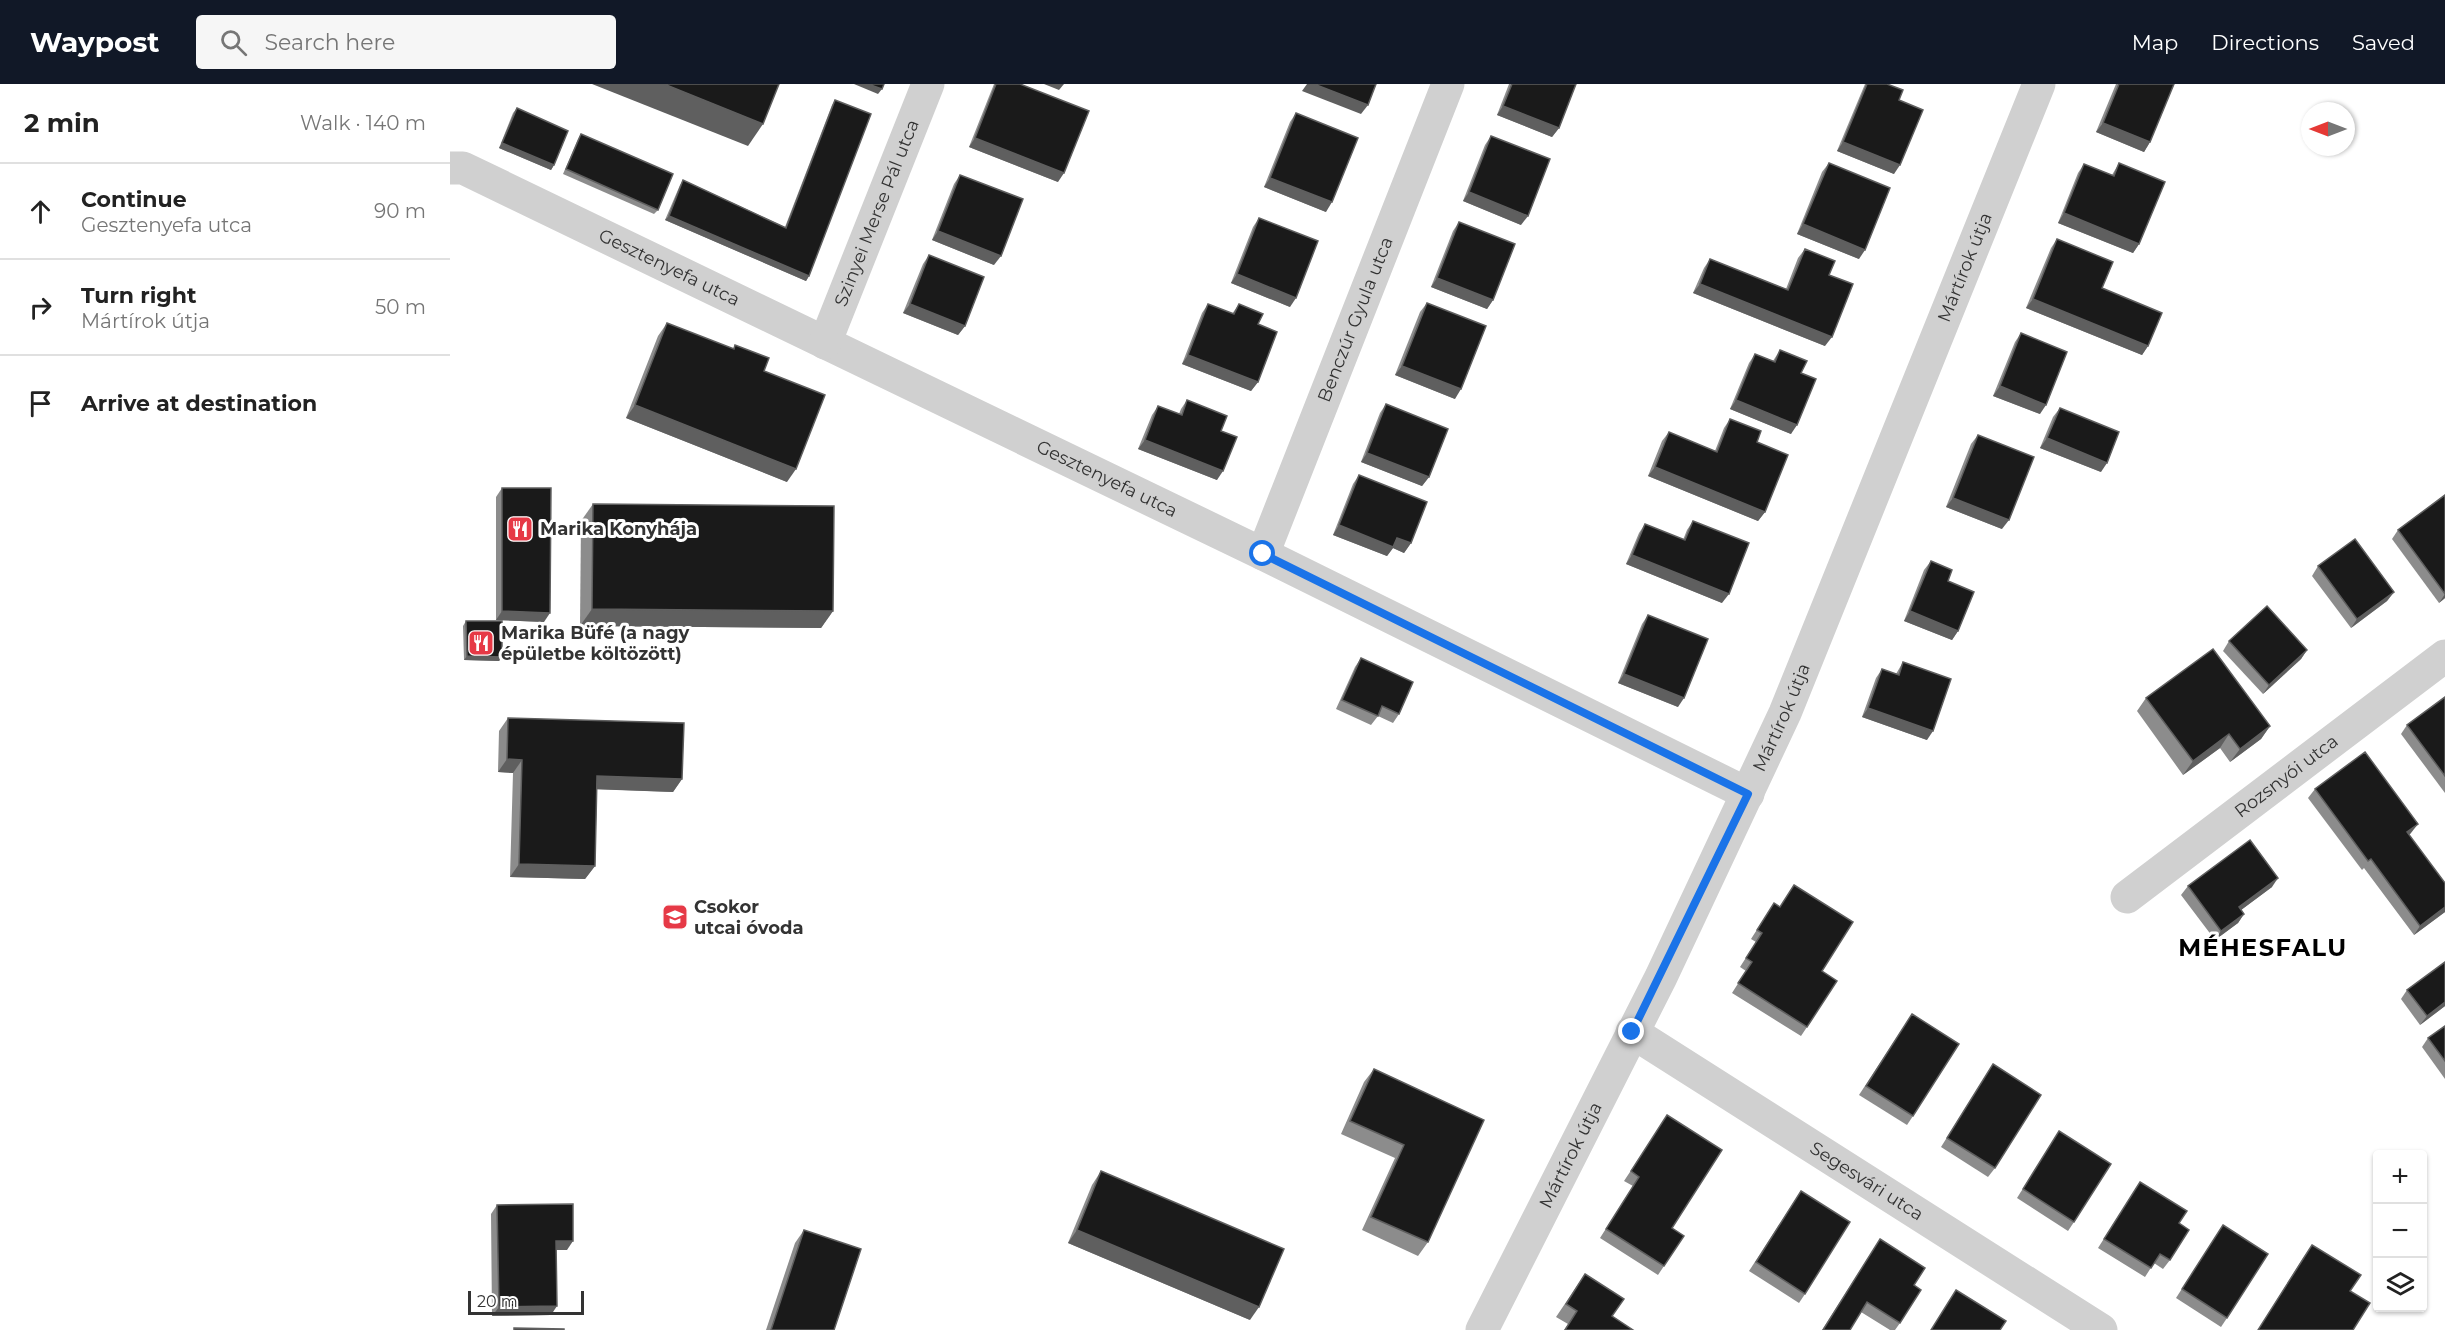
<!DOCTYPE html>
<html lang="en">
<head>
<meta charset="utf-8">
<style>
	:root { --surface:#fff; --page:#f6f6f6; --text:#222; --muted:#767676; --line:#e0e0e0; --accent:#111827 }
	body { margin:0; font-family:Montserrat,sans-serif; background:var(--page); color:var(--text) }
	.controls { position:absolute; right:18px; bottom:18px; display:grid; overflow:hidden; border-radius:6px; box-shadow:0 2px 4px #0004 }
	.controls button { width:54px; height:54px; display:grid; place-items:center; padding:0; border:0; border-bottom:2px solid var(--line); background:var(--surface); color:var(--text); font:30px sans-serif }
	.compass { position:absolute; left:1851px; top:18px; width:54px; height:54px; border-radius:50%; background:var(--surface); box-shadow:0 2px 4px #0004; rotate:270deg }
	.scale { position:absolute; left:18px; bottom:15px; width:116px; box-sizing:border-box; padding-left:6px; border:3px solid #333; border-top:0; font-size:16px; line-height:21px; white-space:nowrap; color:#333; -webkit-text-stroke:4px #fff; paint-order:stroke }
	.stop { position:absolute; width:18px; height:18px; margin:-14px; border:4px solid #1a73e8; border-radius:50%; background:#fff }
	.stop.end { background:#1a73e8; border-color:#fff; box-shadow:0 2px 6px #0008 }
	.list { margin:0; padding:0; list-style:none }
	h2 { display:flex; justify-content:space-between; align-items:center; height:78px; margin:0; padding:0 24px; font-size:26px }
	h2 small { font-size:20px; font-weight:400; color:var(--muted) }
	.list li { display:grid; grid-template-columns:39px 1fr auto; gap:18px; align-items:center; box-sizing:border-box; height:96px; padding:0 24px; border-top:2px solid var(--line) }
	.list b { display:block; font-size:22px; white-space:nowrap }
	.list p { margin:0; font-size:20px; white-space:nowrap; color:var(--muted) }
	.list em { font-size:20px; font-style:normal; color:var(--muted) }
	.icon { flex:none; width:33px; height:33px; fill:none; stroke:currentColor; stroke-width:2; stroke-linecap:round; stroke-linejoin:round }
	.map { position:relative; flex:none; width:1995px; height:1246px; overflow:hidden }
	header { display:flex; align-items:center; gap:36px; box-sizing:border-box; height:84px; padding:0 30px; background:var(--accent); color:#fff }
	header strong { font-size:28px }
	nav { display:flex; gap:33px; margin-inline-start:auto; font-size:21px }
	.search { width:420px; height:54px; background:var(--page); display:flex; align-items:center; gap:15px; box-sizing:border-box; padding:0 21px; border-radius:6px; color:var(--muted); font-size:22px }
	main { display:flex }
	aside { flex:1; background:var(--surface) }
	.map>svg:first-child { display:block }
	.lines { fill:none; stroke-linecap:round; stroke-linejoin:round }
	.minor { stroke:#d0d0d0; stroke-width:33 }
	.tertiary { stroke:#d0d0d0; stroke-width:33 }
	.wall { fill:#8c8c8c }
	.shaded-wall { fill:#5f5f5f }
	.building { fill:#1a1a1a; stroke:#5f5f5f; stroke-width:1.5 }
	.route { stroke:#1a73e8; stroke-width:8 }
	.labels { text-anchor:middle; stroke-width:6; stroke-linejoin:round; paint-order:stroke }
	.street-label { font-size:18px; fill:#333; stroke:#fff }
	.poi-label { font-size:18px; font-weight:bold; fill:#333; stroke:#fff; text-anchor:start }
	.district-label { font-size:24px; font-weight:bold; letter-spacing:1.5px; fill:#000; stroke:#fff }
</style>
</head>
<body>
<header>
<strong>Waypost</strong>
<div class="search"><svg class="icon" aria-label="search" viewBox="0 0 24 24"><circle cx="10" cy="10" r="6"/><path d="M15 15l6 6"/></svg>Search here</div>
<nav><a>Map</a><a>Directions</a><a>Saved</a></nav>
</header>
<main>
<aside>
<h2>2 min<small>Walk · 140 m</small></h2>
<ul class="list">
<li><svg class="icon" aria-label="ahead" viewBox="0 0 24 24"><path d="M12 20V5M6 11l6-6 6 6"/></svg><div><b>Continue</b><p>Gesztenyefa utca</p></div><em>90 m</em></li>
<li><svg class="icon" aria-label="right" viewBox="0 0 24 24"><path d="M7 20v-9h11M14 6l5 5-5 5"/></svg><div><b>Turn right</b><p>Mártírok útja</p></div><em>50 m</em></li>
<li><svg class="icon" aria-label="arrive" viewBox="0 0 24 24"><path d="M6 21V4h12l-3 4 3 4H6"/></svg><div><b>Arrive at destination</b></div></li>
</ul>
</aside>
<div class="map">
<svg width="1995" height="1246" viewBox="0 0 1995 1246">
	<rect width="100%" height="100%" fill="#fff"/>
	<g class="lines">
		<!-- minor -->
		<g class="minor">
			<path id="s1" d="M0 84H13L813 470 1298 710"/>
			<path id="s2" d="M375 259 478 0"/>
			<path id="s3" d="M813 470 998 0"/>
			<path id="s4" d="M1677 813 1995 572"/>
			<path id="s5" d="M1182 948 1651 1246"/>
		</g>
		<!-- tertiary -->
		<path class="tertiary" id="s6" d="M1032 1246 1211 893 1335 629 1589 0"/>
	</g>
	<!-- wall -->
	<g class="wall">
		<path d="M544 0H570L608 98 519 63Z"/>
		<path d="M1059 0H1126L1109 44 1102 53 1047 31Z"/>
		<path d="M1415 0H1437L1449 16 1444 90 1387 67Z"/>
		<path d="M1666 0H1724L1700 58 1694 68 1646 48Z"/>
		<path d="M385 16 359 192 356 197 215 136 230 101 233 96 335 143 382 21Z"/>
		<path d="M67 24 104 81 101 86 49 64 63 29Z"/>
		<path d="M846 29 876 128 814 103 840 38Z"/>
		<path d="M131 50 208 126 204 130 113 90 128 55Z"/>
		<path d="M1041 52 1071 141 1013 117 1035 61Z"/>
		<path d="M1379 79 1409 175 1347 150 1372 88Z"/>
		<path d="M1669 79 1689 160 1683 169 1608 139 1628 89 1634 80 1662 91Z"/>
		<path d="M510 91 544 181 482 156 504 100Z"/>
		<path d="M809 134 840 223 781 199 803 143Z"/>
		<path d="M1009 138 1043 216 1037 225 981 203 1003 147Z"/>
		<path d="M1607 155 1652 204 1698 262 1692 271 1576 224 1601 164Z"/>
		<path d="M1355 165 1379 191 1375 262 1243 209 1254 184 1260 175 1336 205 1348 174Z"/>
		<path d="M479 171 515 242 508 251 453 229 473 180Z"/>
		<path d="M977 219 1005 315 945 291 970 228Z"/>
		<path d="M758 220 782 230 789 220 808 240V298L801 307 732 280 752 229Z"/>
		<path d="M217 239 283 265 285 261 314 287 337 398 176 334 208 252Z"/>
		<path d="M1571 249 1590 330 1543 312 1565 258Z"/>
		<path d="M1330 266 1351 289 1341 350 1280 325 1299 279 1305 270 1323 277Z"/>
		<path d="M737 316 771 347 767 396 688 365 702 331 708 322 729 330 731 325Z"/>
		<path d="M936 320 979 393 972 402 911 378 930 329Z"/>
		<path d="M1610 324 1651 388 1590 364 1603 333Z"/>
		<path d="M1280 335 1307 358 1315 428 1308 437 1198 392 1212 357 1219 348 1265 367 1274 344Z"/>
		<path d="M1528 351 1552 445 1496 423 1521 360Z"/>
		<path d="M909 391 961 459 954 469 943 464 937 472 883 451 903 400Z"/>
		<path d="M52 404 94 538 46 536V413Z"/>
		<path d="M1995 411V514L1989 519 1942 455 1948 446Z"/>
		<path d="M143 420 383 527 371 544 130 542 131 437Z"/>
		<path d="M1243 437 1272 519 1176 480 1189 449 1195 440 1233 456 1237 446Z"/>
		<path d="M1481 477 1498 497 1508 547 1502 556 1454 537 1474 486Z"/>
		<path d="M1868 482 1944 508 1937 517 1901 544 1862 492Z"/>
		<path d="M1198 531 1228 623 1168 599 1192 540Z"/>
		<path d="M16 537 52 573 49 577 14 576 13 542Z"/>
		<path d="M1779 557 1857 566 1851 575 1813 610 1773 567Z"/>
		<path d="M911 574 949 630 943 639 928 632 921 641 886 625 905 583Z"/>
		<path d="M1453 578 1477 656 1412 633 1426 594 1432 585 1446 590Z"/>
		<path d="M1995 613V709L1951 650 1957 641Z"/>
		<path d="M1696 614 1820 642 1811 655 1780 678 1770 664 1733 691 1687 627Z"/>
		<path d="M58 634 232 695 223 708 147 705 145 782 135 795 60 793 63 689 48 688 49 647Z"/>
		<path d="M1865 705 1961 749 1959 751 1995 799V828L1964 851 1914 784 1912 786 1858 714Z"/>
		<path d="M1738 802 1822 803 1791 826 1794 830 1788 839 1765 856 1731 811Z"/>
		<path d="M1324 819 1372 887 1357 943 1351 952 1282 909 1296 887 1290 883 1306 858 1301 855Z"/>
		<path d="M1995 878V922L1970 941 1951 915 1957 906Z"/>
		<path d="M1462 930 1463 1032 1457 1041 1409 1011Z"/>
		<path d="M1995 942V995L1972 963 1978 954Z"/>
		<path d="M1543 980 1545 1084 1538 1093 1491 1063Z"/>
		<path d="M924 985 1034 1036 978 1158 968 1172 912 1146 945 1074 891 1050 914 998Z"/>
		<path d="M1211 1041 1214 1182 1208 1191 1150 1154 1183 1102 1174 1097Z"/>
		<path d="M1609 1047 1624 1138 1618 1147 1567 1114Z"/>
		<path d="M651 1087 800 1236 618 1159 642 1101Z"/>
		<path d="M1690 1098 1729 1139 1720 1176 1713 1185 1704 1179 1695 1193 1648 1164Z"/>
		<path d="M1351 1107 1355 1210 1349 1219 1299 1187Z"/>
		<path d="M47 1121 117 1166H106L101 1231 42 1232 41 1130Z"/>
		<path d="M1773 1141 1777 1234 1771 1243 1726 1214Z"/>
		<path d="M354 1146 384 1246H316L345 1159Z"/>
		<path d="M1430 1155 1450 1239 1445 1246H1440L1411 1228 1400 1246H1372Z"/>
		<path d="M1862 1161 1903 1246H1808L1853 1174Z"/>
		<path d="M1135 1190 1162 1232 1183 1246H1114L1118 1240 1106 1233Z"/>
	</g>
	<!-- shaded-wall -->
	<g class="shaded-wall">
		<path d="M142 0H214L313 40 298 62Z"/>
		<path d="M404 0H418L432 5 428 10Z"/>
		<path d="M594 0H614L609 6Z"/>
		<path d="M857 0H864L918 21 911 30 852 7Z"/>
		<path d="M1053 22 1109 44 1102 53 1047 31Z"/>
		<path d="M1653 39 1700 58 1694 68 1646 48Z"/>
		<path d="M525 54 614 89 608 98 519 63Z"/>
		<path d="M1393 58 1450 81 1444 90 1387 67Z"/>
		<path d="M52 59 104 81 101 86 49 64Z"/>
		<path d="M820 94 882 118 876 128 814 103Z"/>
		<path d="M1019 108 1078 132 1071 141 1013 117Z"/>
		<path d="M1614 129 1689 160 1683 169 1608 139Z"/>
		<path d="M219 132 359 192 356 197 215 136Z"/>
		<path d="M1353 140 1415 166 1409 175 1347 150Z"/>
		<path d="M488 147 551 172 544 181 482 156Z"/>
		<path d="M787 190 846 214 840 223 781 199Z"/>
		<path d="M987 194 1043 216 1037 225 981 203Z"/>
		<path d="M1250 200 1382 253 1375 262 1243 209Z"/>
		<path d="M1583 215 1698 262 1692 271 1576 224Z"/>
		<path d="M460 220 515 242 508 251 453 229Z"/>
		<path d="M738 271 808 298 801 307 732 280Z"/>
		<path d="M952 282 1011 305 1005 315 945 291Z"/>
		<path d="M1550 302 1596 321 1590 330 1543 312Z"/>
		<path d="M1286 316 1347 341 1341 350 1280 325Z"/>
		<path d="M185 321 346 385 337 398 176 334Z"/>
		<path d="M1597 354 1657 379 1651 388 1590 364Z"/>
		<path d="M695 356 773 387 767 396 688 365Z"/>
		<path d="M917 369 979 393 972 402 911 378Z"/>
		<path d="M1205 383 1315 428 1308 437 1198 392Z"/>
		<path d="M1503 414 1559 436 1552 445 1496 423Z"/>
		<path d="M889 441 947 454 961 459 954 469 943 464 937 472 883 451Z"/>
		<path d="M1182 471 1279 510 1272 519 1176 480Z"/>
		<path d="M1944 508 1937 517 1901 544 1907 535Z"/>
		<path d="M1995 510V514L1989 519Z"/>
		<path d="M142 525 383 527 371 544 130 542Z"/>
		<path d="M52 527 100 529 94 538 46 536Z"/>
		<path d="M1460 527 1508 547 1502 556 1454 537Z"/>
		<path d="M1857 566 1851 575 1813 610 1819 601Z"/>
		<path d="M17 572 52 573 49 577 14 576Z"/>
		<path d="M1174 590 1234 614 1228 623 1168 599Z"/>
		<path d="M1418 624 1483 647 1477 656 1412 633Z"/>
		<path d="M1820 642 1811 655 1780 678 1790 665Z"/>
		<path d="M1779 650 1770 664 1733 691 1743 677Z"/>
		<path d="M57 675 72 676 63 689 48 688Z"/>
		<path d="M147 692 232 695 223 708 138 705Z"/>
		<path d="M1968 740 1961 749 1951 757 1957 748Z"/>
		<path d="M69 780 145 782 135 795 60 793Z"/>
		<path d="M1828 794 1822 803 1783 832 1789 823Z"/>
		<path d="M1995 823V828L1964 851 1970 842Z"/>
		<path d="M1794 830 1788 839 1765 856 1771 847Z"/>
		<path d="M1995 918V922L1970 941 1977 932Z"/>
		<path d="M627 1146 809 1223 800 1236 618 1159Z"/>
		<path d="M106 1157H123L117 1166H99Z"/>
		<path d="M107 1222 101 1231 42 1232 49 1223Z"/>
	</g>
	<!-- building -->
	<g class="building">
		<path d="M214 0H329L313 40Z"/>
		<path d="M418 0H434L432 5Z"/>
		<path d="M546 0H570L639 27 614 89 525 54Z"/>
		<path d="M864 0H926L918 21Z"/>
		<path d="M1062 0H1126L1109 44 1053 22Z"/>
		<path d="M1417 0H1437L1453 6 1449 16 1473 26 1450 81 1393 58Z"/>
		<path d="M1669 0H1724L1700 58 1653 39Z"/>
		<path d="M385 16 421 30 359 192 219 132 233 96 336 144Z"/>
		<path d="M67 24 118 47 104 81 52 59Z"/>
		<path d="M846 29 908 54 882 118 820 94Z"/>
		<path d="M131 50 223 90 208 126 116 85Z"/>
		<path d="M1041 52 1100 75 1078 132 1019 108Z"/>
		<path d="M1379 79 1440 104 1415 166 1353 140Z"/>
		<path d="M1669 79 1715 98 1689 160 1614 129 1634 80 1664 92Z"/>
		<path d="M510 91 573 115 551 172 488 147Z"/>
		<path d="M809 134 868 157 846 214 787 190Z"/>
		<path d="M1009 138 1065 160 1043 216 987 194Z"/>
		<path d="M1607 155 1663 178 1652 204 1712 229 1698 262 1583 215Z"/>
		<path d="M1355 165 1385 177 1379 191 1403 200 1382 253 1250 200 1260 175 1338 206Z"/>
		<path d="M479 171 534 193 515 242 460 220Z"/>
		<path d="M977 219 1036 242 1011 305 952 282Z"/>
		<path d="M758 220 784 230 789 220 813 230 808 240 827 248 808 298 738 271Z"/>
		<path d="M217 239 284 265 285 261 319 274 314 287 375 311 346 385 185 321Z"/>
		<path d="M1571 249 1617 268 1596 321 1550 302Z"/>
		<path d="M1330 266 1357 277 1351 289 1366 295 1347 341 1286 316 1305 270 1325 278Z"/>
		<path d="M737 316 777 332 771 347 787 353 773 387 695 356 708 322 732 331Z"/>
		<path d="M936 320 998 345 979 393 917 369Z"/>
		<path d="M1610 324 1669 348 1657 379 1597 354Z"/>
		<path d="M1280 335 1311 347 1307 358 1338 371 1315 428 1205 383 1219 348 1267 368Z"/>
		<path d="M1528 351 1584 373 1559 436 1503 414Z"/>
		<path d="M909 391 977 418 961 459 947 454 943 463 889 441Z"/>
		<path d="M52 404H101L100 529 52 527Z"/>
		<path d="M1995 411V510L1948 446Z"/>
		<path d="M143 420 384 422 383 527 142 525Z"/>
		<path d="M1243 437 1299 459 1279 510 1182 471 1195 440 1235 456Z"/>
		<path d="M1905 455 1944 508 1907 535 1868 482Z"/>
		<path d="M1481 477 1502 486 1498 497 1524 508 1508 547 1460 527Z"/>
		<path d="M1817 522 1857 566 1819 601 1779 557Z"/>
		<path d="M1198 531 1258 555 1234 614 1174 590Z"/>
		<path d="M16 537H52V573L17 572Z"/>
		<path d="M1763 565 1820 642 1790 665 1779 650 1743 677 1696 614Z"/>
		<path d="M911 574 963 598 949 630 932 622 928 632 892 616Z"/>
		<path d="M1453 578 1501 595 1483 647 1418 624 1432 585 1449 591Z"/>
		<path d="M1995 613V692L1957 641Z"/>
		<path d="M58 634 234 639 232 695 147 692 145 782 69 780 72 676 57 675Z"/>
		<path d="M1915 668 1968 740 1957 748 1995 799V823L1970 842 1921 775 1918 777 1865 705Z"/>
		<path d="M1800 756 1828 794 1789 823 1794 830 1771 847 1738 802Z"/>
		<path d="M1344 801 1403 838 1372 887 1387 897 1357 943 1288 899 1302 878 1296 874 1312 849 1307 846 1324 819 1330 823Z"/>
		<path d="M1995 878V918L1977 932 1957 906Z"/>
		<path d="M1462 930 1509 960 1463 1032 1416 1002Z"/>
		<path d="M1995 942V977L1978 954Z"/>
		<path d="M1543 980 1591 1011 1545 1084 1497 1054Z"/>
		<path d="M924 985 1034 1036 978 1158 921 1133 954 1061 900 1037Z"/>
		<path d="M1217 1031 1272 1066 1222 1144 1234 1152 1214 1182 1156 1145 1189 1093 1181 1087Z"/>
		<path d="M1609 1047 1661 1080 1624 1138 1573 1105Z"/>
		<path d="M651 1087 834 1165 809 1223 627 1146Z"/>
		<path d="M1690 1098 1737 1127 1729 1139 1739 1146 1720 1176 1710 1170 1701 1184 1654 1155Z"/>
		<path d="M1351 1107 1400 1138 1355 1210 1306 1178Z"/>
		<path d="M123 1120V1157H106L107 1222 49 1223 47 1121Z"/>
		<path d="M1773 1141 1818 1170 1777 1234 1732 1205Z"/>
		<path d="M354 1146 411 1165 384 1246H321Z"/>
		<path d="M1430 1155 1475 1184 1464 1201 1471 1206 1450 1239 1417 1218 1400 1246H1373Z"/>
		<path d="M1862 1161 1911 1191 1900 1207 1920 1219 1903 1246H1808Z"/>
		<path d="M1135 1190 1174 1215 1162 1232 1183 1246H1115L1127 1227 1116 1220Z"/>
		<path d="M1506 1206 1556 1237 1550 1246H1481Z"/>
		<path d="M64 1244 114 1245V1246H64Z"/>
	</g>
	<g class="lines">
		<!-- route -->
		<path class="route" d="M813 470 1298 710 1182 948"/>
	</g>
	<!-- icons -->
	<defs>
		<g id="restaurant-square" transform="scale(1.35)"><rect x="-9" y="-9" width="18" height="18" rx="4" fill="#e63946" stroke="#fff"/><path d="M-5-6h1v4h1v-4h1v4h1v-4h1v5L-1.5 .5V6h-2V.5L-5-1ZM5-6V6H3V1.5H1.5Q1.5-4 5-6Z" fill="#fff"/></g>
		<g id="school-square" transform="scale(1.35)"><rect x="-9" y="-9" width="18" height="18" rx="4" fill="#e63946" stroke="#fff"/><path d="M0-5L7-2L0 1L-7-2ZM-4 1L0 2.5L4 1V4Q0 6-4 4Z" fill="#fff"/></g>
	</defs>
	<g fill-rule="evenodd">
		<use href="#restaurant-square" x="70" y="445"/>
		<use href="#restaurant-square" x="31" y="559"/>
		<use href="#school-square" x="225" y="833"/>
	</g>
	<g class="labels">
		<!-- street labels -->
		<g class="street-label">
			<text dy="6" stroke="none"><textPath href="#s2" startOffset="140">Szinyei Merse Pál utca</textPath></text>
			<text dy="6" stroke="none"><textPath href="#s6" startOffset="1168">Mártírok útja</textPath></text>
			<text dy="6" stroke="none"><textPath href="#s1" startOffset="242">Gesztenyefa utca</textPath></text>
			<text dy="6" stroke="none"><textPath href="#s3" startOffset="252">Benczúr Gyula utca</textPath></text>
			<text dy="6" stroke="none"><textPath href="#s1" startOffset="728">Gesztenyefa utca</textPath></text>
			<text dy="6" stroke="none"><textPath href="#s6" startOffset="682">Mártírok útja</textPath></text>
			<text dy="6" stroke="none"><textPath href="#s4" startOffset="200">Rozsnyói utca</textPath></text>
			<text dy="6" stroke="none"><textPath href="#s6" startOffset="196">Mártírok útja</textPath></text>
			<text dy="6" stroke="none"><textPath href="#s5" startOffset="278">Segesvári utca</textPath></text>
		</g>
		<!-- poi labels -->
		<g class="poi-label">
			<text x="90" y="451">Marika Konyhája</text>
			<text x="51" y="555">Marika Büfé (a nagy<tspan x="51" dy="21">épületbe költözött)</tspan></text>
			<text x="244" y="829">Csokor<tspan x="244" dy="21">utcai óvoda</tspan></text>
		</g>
		<!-- district labels -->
		<g class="district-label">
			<text x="1813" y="872">MÉHESFALU</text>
		</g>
	</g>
</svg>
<div class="controls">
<button>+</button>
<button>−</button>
<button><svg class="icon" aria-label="layers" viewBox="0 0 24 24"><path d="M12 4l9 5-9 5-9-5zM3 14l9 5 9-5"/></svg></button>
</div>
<svg class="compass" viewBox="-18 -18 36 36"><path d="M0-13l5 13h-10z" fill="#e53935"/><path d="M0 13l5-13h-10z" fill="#767676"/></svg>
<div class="scale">20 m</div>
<div class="stop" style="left:813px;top:470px"></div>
<div class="stop end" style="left:1182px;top:948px"></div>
</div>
</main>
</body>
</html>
